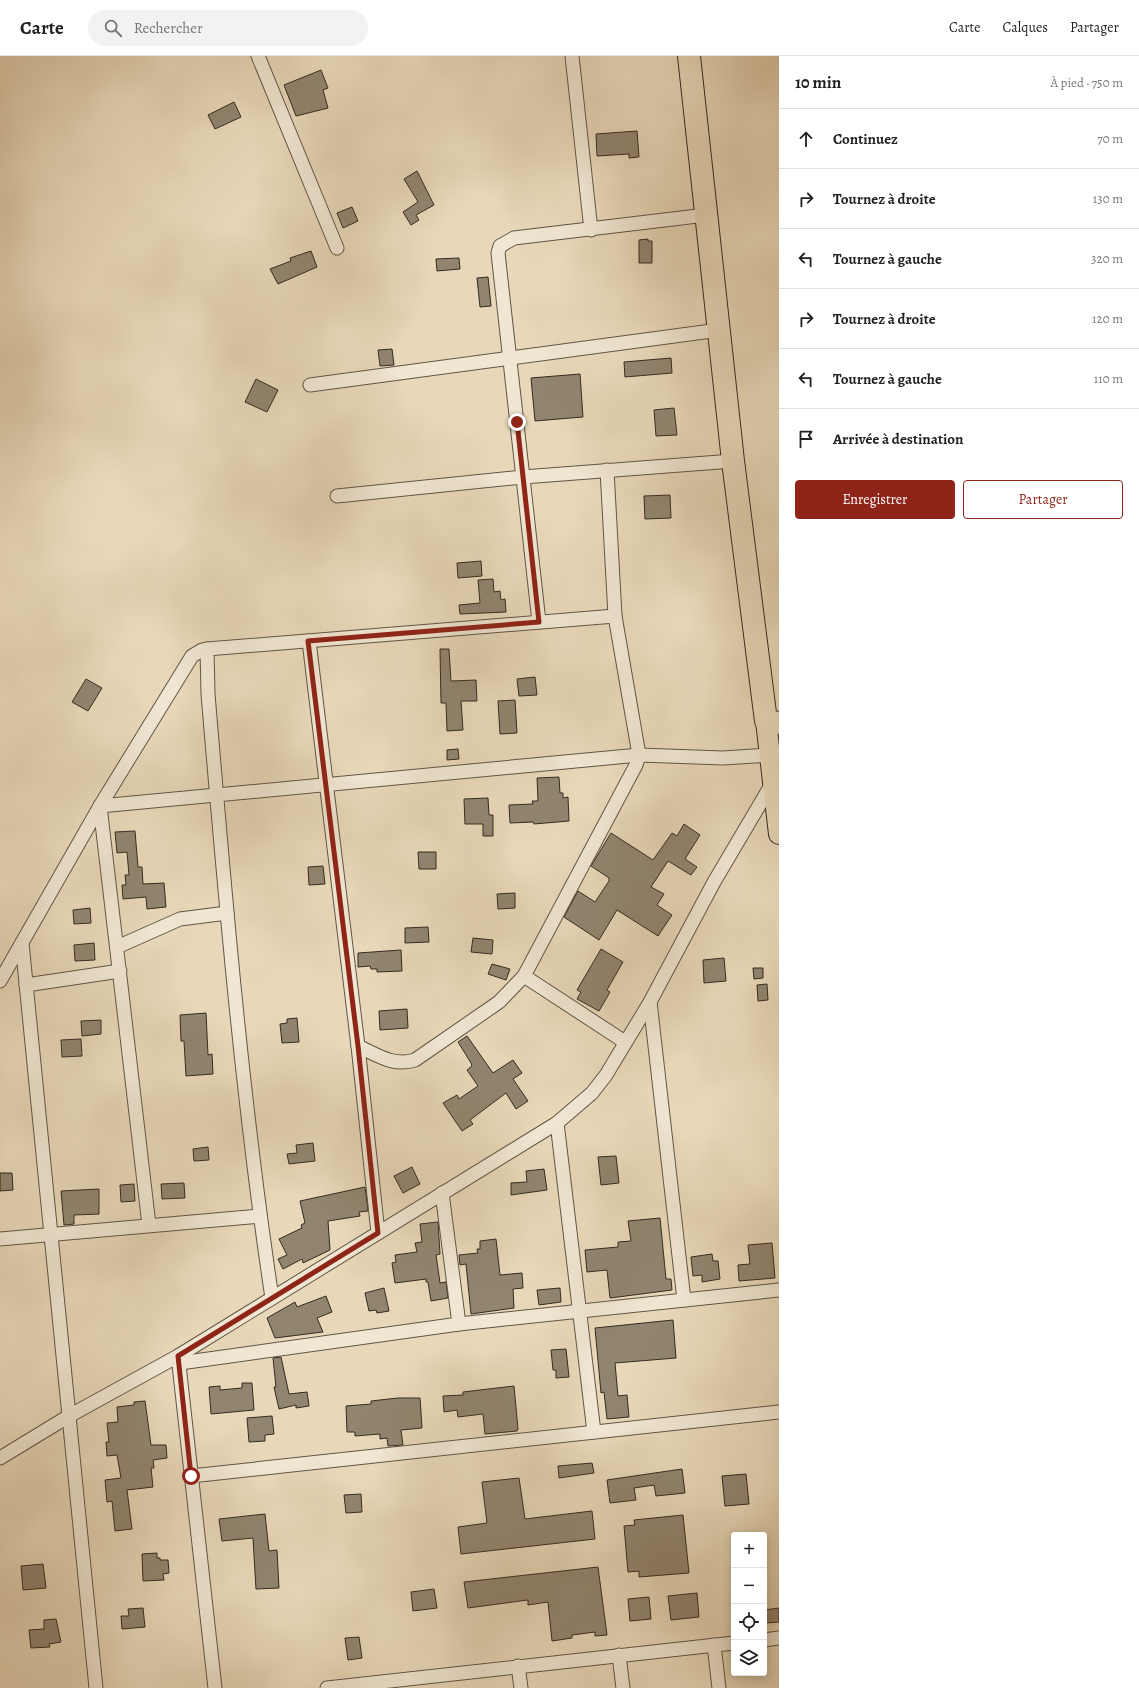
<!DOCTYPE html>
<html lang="fr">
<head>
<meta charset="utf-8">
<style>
	:root { --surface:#fff; --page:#f2f2f2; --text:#222; --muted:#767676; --line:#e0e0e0; --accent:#8f2418 }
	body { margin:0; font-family:Alegreya,serif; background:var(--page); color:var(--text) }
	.controls { position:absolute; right:12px; bottom:12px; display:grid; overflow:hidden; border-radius:4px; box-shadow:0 2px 10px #0003 }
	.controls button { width:36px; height:36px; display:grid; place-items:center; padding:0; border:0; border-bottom:1px solid var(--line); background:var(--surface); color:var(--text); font:20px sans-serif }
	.stop { position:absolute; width:12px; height:12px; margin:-9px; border:3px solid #8f2418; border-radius:50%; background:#fff }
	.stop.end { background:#8f2418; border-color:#fff; box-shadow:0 1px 4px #0008 }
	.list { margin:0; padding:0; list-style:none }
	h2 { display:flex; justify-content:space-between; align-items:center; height:52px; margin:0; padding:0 16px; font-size:17px }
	h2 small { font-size:13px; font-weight:400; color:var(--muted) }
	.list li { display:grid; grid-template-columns:26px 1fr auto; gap:12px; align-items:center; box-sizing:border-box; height:60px; padding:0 16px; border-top:1px solid var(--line) }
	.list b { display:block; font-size:15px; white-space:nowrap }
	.list em { font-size:13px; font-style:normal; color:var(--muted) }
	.actions { display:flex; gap:8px; padding:12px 16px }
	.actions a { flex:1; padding:9px 0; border:1px solid var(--accent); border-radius:4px; text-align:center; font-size:14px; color:var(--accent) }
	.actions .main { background:var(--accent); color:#fff }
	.icon { flex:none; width:22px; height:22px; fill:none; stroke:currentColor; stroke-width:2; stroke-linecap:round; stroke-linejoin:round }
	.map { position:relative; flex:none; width:779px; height:1632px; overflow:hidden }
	header { display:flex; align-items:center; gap:24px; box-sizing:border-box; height:56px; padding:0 20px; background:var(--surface); border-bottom:1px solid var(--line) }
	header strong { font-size:19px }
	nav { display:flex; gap:22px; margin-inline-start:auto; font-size:14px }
	.search { width:280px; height:36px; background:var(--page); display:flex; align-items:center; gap:10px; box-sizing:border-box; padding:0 14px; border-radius:22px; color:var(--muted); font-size:15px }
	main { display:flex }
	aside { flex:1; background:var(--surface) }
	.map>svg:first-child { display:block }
	.building { fill:#918570; stroke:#332b21 }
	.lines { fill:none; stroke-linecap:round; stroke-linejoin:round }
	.street-casing { stroke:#605647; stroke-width:15 }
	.primary-casing { stroke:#332b21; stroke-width:22 }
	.highway-casing { stroke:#332b21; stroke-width:24 }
	.street { stroke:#f0e6d2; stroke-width:13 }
	.primary { stroke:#e8d8b9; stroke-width:20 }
	.highway { stroke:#e8d8b9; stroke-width:22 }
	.route { stroke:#8f2418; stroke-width:5 }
</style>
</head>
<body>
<header>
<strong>Carte</strong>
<div class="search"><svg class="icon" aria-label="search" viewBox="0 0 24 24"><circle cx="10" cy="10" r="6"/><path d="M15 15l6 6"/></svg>Rechercher</div>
<nav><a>Carte</a><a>Calques</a><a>Partager</a></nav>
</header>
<main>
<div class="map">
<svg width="779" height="1632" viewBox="0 0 779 1632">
	<rect width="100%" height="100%" fill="#e8d8b9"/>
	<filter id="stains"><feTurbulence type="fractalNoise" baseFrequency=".005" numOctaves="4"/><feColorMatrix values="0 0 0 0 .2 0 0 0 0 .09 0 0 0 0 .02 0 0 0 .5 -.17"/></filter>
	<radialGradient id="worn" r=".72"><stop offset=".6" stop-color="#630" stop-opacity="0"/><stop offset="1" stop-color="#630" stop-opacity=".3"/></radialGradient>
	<!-- building -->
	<g class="building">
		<path d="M321 14 328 32 323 34 328 52 296 60 284 29Z"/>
		<path d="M234 46 241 61 215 73 208 59Z"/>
		<path d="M637 75 639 101 629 102V98L597 100 596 78Z"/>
		<path d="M417 115 434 149 416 159 419 164 411 169 403 156 418 146 404 123Z"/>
		<path d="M352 151 358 165 343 172 337 157Z"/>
		<path d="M648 183V185H652V207H639V184Z"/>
		<path d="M311 195 317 211 278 228 270 213 291 205 290 202Z"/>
		<path d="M459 202 460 213 437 215 436 203Z"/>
		<path d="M488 221 491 250 480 251 477 222Z"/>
		<path d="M392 293 394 309 380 310 378 294Z"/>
		<path d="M671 302 672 317 625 321 624 306Z"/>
		<path d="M580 318 583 361 535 365 531 322Z"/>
		<path d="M256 323 278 334 267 356 245 346Z"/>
		<path d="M674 352 677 379 656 380 654 354Z"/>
		<path d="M670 439 671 462 645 463 644 440Z"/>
		<path d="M481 505 482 520 458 522 457 507Z"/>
		<path d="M493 523 494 536 500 535 501 544 505 543 506 556 460 558 459 549 480 547 478 524Z"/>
		<path d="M440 593H449L451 625 476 624 477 645H461L463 674 447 675 446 647H441Z"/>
		<path d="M535 621 537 639 519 640 517 623Z"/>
		<path d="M86 623 102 632 88 655 72 646Z"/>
		<path d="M515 644 517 677 500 678 498 645Z"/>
		<path d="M458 693 459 703 447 704V694Z"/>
		<path d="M559 721 560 737H563V742L568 741 569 765 534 768 533 766 510 767 509 749 533 748 532 745H538L537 722Z"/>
		<path d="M488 742 489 759H493V780H483V768H465L464 743Z"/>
		<path d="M684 768 700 779 685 803 697 811 691 819 668 805 651 831 664 838 657 849 672 859 658 880 617 854 599 884 564 861 578 835 595 846 609 825V822L591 810 611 777 653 804 672 777 677 780Z"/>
		<path d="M135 775 138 811H142L143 828 164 827 166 851 147 853 146 841 123 843 122 829H126L125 819H129L127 796 117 797 115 776Z"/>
		<path d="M418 796H436V813H419Z"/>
		<path d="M323 810 325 828 309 829 308 811Z"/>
		<path d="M515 837V852L498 853 497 838Z"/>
		<path d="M90 852 91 867 74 868 73 854Z"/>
		<path d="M428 871 429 886 405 887V872Z"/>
		<path d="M473 882 493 884 492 898 471 896Z"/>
		<path d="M94 887 95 904 75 905 74 889Z"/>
		<path d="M601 893 623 906 607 934 610 936 599 955 577 943 581 936 577 934Z"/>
		<path d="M401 894 402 915 377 916V913H371L370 910 358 911V897Z"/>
		<path d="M724 902 726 925 704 927 703 904Z"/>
		<path d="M492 908 510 913 506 924 488 918Z"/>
		<path d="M753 912H763V922L754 923Z"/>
		<path d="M767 928 768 944 758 945 757 929Z"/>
		<path d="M407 953 408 972 380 974 379 955Z"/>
		<path d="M206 957 208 999 212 998 213 1018 186 1020 184 985H181L180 959Z"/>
		<path d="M297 962 299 986 282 987 280 968 287 967V963Z"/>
		<path d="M101 964V978L82 980 81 965Z"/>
		<path d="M467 980 493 1017 513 1004 522 1017 513 1023 528 1045 516 1053 506 1037 470 1064 473 1068 462 1075 443 1047 457 1039 459 1043 478 1030 467 1014 472 1010 471 1007 458 986Z"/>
		<path d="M81 983 82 1000 62 1001 61 984Z"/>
		<path d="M313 1087 315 1105 289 1108 287 1098 297 1097 296 1089Z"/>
		<path d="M208 1091 209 1104 194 1105 193 1093Z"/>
		<path d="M616 1100 619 1127 601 1129 598 1101Z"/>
		<path d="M412 1111 420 1128 403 1137 394 1120Z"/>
		<path d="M544 1113 547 1134 511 1139V1127L527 1126 526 1115Z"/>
		<path d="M0 1117H12L13 1134 0 1135Z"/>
		<path d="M184 1127 185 1142 162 1143 161 1128Z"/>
		<path d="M134 1128 135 1145 121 1146 120 1129Z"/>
		<path d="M365 1131 368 1155 359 1156 360 1160 328 1165 330 1194 303 1207 302 1203 283 1213 278 1203 287 1199 279 1183 302 1172 301 1169 305 1167 300 1145Z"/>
		<path d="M99 1133V1158L74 1159V1168L64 1169 61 1135Z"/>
		<path d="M660 1162 666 1223H671L672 1234 610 1242 607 1214 587 1216 585 1194 618 1191V1186L631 1185 628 1165Z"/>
		<path d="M438 1166 440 1198 436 1199 440 1227 446 1226 448 1242 431 1245 428 1226H426V1223L395 1227 392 1207 396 1206 395 1199 417 1196 415 1187 422 1186 420 1168Z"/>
		<path d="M496 1183 500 1219 522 1217 523 1232 513 1233 514 1252 471 1258 466 1208 460 1209 459 1199 478 1197 477 1193H480V1185Z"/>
		<path d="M772 1187 775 1222 739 1225 738 1209 750 1208 748 1189Z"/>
		<path d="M712 1198 713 1205H718L720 1223 702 1226V1219L693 1220 691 1201Z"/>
		<path d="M384 1232 389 1255 377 1257 376 1254 369 1255 365 1237Z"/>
		<path d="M560 1232 561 1246 539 1249 537 1234Z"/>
		<path d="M326 1240 332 1256 317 1262 323 1276 275 1282 267 1262 295 1246 297 1251Z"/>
		<path d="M673 1264 676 1302 615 1307 618 1340 627 1339 629 1361 607 1363 604 1336 601 1337 595 1272Z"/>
		<path d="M566 1293 569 1321 556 1322V1314H553L551 1294Z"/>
		<path d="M281 1301 289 1338 307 1336 309 1350 296 1352V1349L279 1353 274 1331H276L273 1302Z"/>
		<path d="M242 1327H252L254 1354 211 1358 209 1331 220 1330V1334L242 1332Z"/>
		<path d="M514 1330 518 1373 517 1375 485 1378 483 1358 458 1361 457 1354 444 1356 443 1340 463 1339V1336Z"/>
		<path d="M398 1342H420L422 1372 401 1374 403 1389 388 1390 387 1382 380 1383V1378L355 1380V1376H347L346 1350 371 1348V1345Z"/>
		<path d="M145 1345 151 1389H166L167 1402 153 1404 154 1412H151L153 1431 127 1434 132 1473 115 1475 112 1445 107 1446 105 1424 121 1422 117 1399 107 1400 106 1386H109L107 1367 118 1366 117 1351 134 1349V1346Z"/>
		<path d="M272 1360 274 1378 265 1379V1385L249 1386 247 1362Z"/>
		<path d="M592 1407 594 1417 559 1422 558 1410Z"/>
		<path d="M682 1413 685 1437 656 1440 654 1429 634 1432 636 1444 610 1447 607 1424Z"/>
		<path d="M746 1418 749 1448 725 1450 722 1420Z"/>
		<path d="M519 1422 525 1463 592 1455 595 1483 461 1498 458 1471 487 1467 482 1426Z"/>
		<path d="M361 1438 362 1456 346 1457 344 1439Z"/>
		<path d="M265 1458 269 1495 277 1494 279 1532 256 1533 253 1482 222 1485 219 1463Z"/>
		<path d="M683 1459 689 1517 639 1521V1515L628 1516 624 1470 635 1469 634 1464Z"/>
		<path d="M157 1497V1502H160V1504H168L169 1517 163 1518 164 1524 143 1525 142 1498Z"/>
		<path d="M43 1508 46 1532 23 1534 21 1510Z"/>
		<path d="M598 1511 607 1579 595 1580V1576L572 1579V1582L552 1585 548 1546 528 1549V1544L468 1552 464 1526Z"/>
		<path d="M434 1533 437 1552 413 1555 411 1536Z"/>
		<path d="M697 1537 699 1561 671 1564 668 1540Z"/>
		<path d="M649 1541 651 1563 630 1565 628 1543Z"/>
		<path d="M143 1552 145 1571 122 1573 121 1560H129L128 1553Z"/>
		<path d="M779 1552V1566L765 1567 764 1554Z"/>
		<path d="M56 1563 61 1586 49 1588 50 1591 31 1592 29 1574 44 1573V1564Z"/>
		<path d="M359 1581 362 1602 348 1604 345 1582Z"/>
	</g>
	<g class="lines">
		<!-- street casing -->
		<g class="street-casing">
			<g id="street">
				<path d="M258 0 337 192"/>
				<path d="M572 0 591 174"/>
				<path d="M310 329 719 274"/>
				<path d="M337 440 523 421 733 405"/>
				<path d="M539 566 498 197 500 190 514 182 706 159"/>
				<path d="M309 585 358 990 378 1177"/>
				<path d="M207 593 208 638C225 840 242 1042 272 1242"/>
				<path d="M100 750 639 699 723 702 770 699"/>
				<path d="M100 750 149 1169"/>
				<path d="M22 887 96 1632"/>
				<path d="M117 891 180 863 227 857"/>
				<path d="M524 920 625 986"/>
				<path d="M0 925 100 750 192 600 202 594 207 593 615 560"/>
				<path d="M26 929 120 915"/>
				<path d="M650 946 684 1244"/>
				<path d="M358 990C377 999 394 1011 415 1004L499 946 524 920 636 709 639 699 615 560 607 414"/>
				<path d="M557 1067 594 1376"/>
				<path d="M442 1137 459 1268"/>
				<path d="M0 1183 260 1160"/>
				<path d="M178 1300 215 1632"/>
				<path d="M180 1307 459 1268 779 1234"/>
				<path d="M0 1402 69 1360 178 1300 557 1067 592 1037 606 1019 650 946 714 826 773 726"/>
				<path d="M191 1420 779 1356"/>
				<path d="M764 1584 779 1582"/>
				<path d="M714 1589 719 1632"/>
				<path d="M619 1599 623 1632"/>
				<path d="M518 1610 521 1632"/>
				<path d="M327 1632 734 1587"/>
			</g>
		</g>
		<!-- primary casing -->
		<g class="primary-casing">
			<path id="primary" d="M766 665 779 778"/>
		</g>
		<!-- highway casing -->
		<g class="highway-casing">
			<path id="highway" d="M689 0 733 405 766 665 779 667"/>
		</g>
		<!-- street -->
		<use href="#street" class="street"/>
		<!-- primary -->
		<use href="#primary" class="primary"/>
		<!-- highway -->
		<use href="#highway" class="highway"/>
	</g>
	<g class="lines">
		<!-- route -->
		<path class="route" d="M191 1420 178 1300 378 1177 358 990 308 585 539 566 517 366"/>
	</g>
	<rect width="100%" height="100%" filter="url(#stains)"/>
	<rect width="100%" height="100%" fill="url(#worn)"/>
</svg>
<div class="controls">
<button>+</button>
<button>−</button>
<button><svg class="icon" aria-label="locate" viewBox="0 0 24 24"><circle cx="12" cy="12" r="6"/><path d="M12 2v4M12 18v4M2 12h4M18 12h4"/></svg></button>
<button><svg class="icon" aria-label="layers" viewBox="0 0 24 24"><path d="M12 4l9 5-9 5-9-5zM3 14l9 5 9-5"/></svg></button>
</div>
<div class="stop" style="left:191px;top:1420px"></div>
<div class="stop end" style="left:517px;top:366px"></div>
</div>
<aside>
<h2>10 min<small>À pied · 750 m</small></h2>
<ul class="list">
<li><svg class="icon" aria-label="ahead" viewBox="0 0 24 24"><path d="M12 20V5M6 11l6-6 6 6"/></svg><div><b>Continuez</b></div><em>70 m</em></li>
<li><svg class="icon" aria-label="right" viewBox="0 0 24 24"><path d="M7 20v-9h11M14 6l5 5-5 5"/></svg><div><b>Tournez à droite</b></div><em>130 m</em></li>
<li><svg class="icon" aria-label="left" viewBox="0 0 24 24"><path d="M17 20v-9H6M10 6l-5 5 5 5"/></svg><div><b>Tournez à gauche</b></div><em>320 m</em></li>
<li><svg class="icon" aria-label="right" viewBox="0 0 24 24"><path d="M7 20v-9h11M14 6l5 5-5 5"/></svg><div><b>Tournez à droite</b></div><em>120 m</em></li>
<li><svg class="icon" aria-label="left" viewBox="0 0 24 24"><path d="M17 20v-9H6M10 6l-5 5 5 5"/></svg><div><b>Tournez à gauche</b></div><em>110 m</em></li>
<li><svg class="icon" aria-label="arrive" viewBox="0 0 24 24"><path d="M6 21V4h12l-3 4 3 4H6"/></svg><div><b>Arrivée à destination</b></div></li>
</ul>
<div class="actions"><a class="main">Enregistrer</a><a>Partager</a></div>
</aside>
</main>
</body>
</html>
